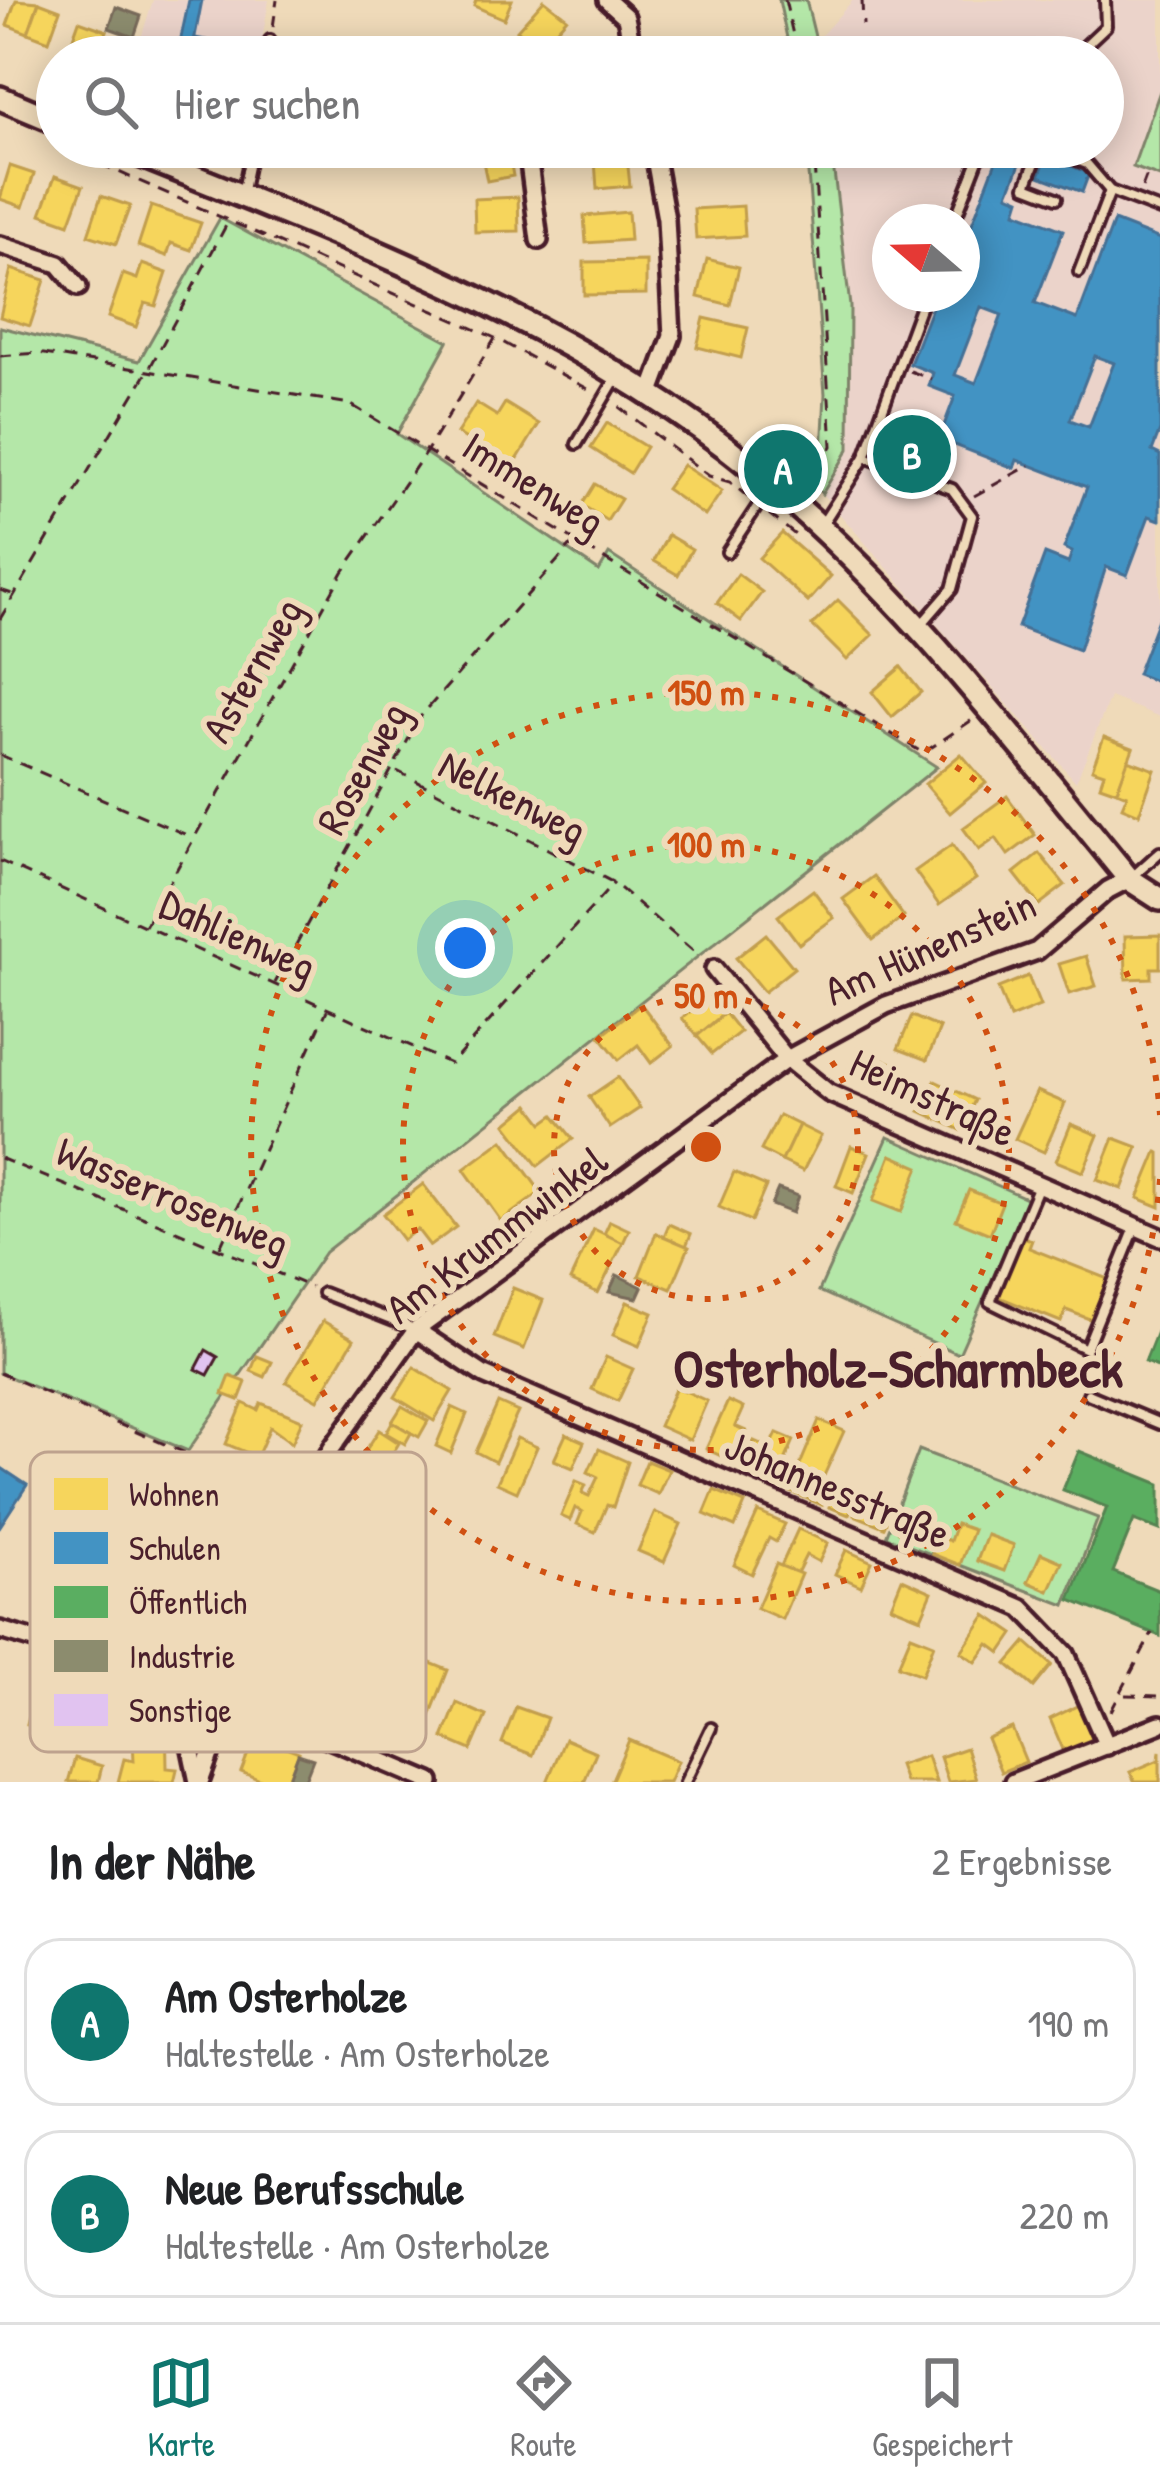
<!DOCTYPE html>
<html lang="de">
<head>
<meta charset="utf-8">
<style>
	:root { --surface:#fff; --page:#f6f6f6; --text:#202124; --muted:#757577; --line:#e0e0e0; --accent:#0f766e }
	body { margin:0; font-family:"Patrick Hand",sans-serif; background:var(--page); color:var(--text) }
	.compass { position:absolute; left:872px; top:204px; width:108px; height:108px; border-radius:50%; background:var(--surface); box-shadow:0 6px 30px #0003; rotate:290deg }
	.you { position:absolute; left:465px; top:948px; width:42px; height:42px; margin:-30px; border:9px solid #fff; border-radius:50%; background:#1a73e8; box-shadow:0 0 0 18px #1a73e833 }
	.badge { display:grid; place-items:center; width:78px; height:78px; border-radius:50%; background:var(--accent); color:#fff; font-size:39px; font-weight:700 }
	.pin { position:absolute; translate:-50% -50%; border:6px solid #fff; box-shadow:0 3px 12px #0006 }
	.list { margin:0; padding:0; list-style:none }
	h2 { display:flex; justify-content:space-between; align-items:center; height:156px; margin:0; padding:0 48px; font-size:51px }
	h2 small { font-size:39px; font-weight:400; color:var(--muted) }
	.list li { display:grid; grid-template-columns:78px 1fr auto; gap:36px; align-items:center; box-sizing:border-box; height:168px; margin:0 24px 24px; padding:0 24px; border:3px solid var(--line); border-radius:36px }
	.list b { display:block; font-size:45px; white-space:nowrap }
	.list p { margin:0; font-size:39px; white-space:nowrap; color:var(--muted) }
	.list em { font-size:39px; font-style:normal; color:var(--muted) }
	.icon { flex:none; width:66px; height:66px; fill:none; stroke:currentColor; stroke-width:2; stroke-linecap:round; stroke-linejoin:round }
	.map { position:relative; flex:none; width:1160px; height:1782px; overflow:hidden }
	.search { position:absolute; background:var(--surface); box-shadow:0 6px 30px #0003; left:36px; right:36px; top:36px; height:132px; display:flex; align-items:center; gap:30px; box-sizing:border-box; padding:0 42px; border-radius:66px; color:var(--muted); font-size:45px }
	.sheet { height:540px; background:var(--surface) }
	nav { display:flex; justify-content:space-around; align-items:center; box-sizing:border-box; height:168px; border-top:3px solid var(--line); background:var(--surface); font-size:33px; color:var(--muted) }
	nav a { display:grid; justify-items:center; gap:6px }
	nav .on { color:var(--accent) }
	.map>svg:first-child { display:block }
	.built { fill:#ebd3ca; fill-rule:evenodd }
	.green { fill:#b4e7a8; stroke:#7f836a; stroke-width:3 }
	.homes { fill:#f6d55c; stroke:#c29e4d; stroke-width:3 }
	.schools { fill:#4393c3; stroke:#457095; stroke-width:3; fill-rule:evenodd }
	.public { fill:#5aae61; stroke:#558351; stroke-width:3 }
	.industry { fill:#8c8c6e; stroke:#786b5a; stroke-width:3 }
	.building { fill:#e1c3f0; stroke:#4a1f2b; stroke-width:3 }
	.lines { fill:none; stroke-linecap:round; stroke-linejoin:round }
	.lane-casing { stroke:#4a1f2b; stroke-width:16 }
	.street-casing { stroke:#4a1f2b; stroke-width:24 }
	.secondary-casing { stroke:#4a1f2b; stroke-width:30 }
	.path { stroke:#4a1f2b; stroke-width:3; stroke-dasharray:12 9; stroke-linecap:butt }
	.lane { stroke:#efdab9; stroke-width:8 }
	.street { stroke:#efdab9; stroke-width:15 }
	.secondary { stroke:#efdab9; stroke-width:21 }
	.ring { fill:none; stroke:#d05011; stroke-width:6; stroke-dasharray:6 12 }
	.labels { text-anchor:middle; stroke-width:12; stroke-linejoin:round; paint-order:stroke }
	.street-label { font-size:42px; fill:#4a1f2b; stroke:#efdab9 }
	.district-label { font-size:54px; font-weight:bold; fill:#4a1f2b; stroke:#efdab9 }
	.key { fill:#efdab9; stroke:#bea28e; stroke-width:3 }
	.key-label { font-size:33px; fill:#4a1f2b }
	.centre { fill:#d05011; stroke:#efdab9; stroke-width:6 }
	.ring-label { font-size:36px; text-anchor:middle; font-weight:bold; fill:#d05011; stroke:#efdab9; stroke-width:12; stroke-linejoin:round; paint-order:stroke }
</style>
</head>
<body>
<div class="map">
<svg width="1160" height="1782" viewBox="0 0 1160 1782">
	<rect width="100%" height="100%" fill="#efdab9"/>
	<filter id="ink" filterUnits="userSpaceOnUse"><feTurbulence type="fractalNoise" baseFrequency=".00833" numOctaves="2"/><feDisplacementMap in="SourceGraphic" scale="24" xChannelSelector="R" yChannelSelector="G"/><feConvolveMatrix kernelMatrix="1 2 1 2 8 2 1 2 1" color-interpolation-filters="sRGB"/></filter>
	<g filter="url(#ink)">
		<!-- built -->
		<g class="built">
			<path d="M153 0H269L259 57H135Z"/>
			<path d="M853 0H1160V717L1110 697 1076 782 822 494 849 449 850 306 831 147H1103V57H820L818 39ZM890 222H962V294H890Z"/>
		</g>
		<!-- green -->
		<g class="green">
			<path d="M779 0H806L820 57H791Z"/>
			<path d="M1160 91V177L1133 167Z"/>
			<path d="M806 147H831L850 306 849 449 822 494 804 472 822 452 825 394Z"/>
			<path d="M220 218 448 341 397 434 599 571 609 554 937 767 325 1252 188 1451 0 1373V327L139 361Z"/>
			<path d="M888 1137 1028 1199 959 1354 819 1291Z"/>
			<path d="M919 1450 1098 1518 1065 1605 886 1537Z"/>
		</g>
		<!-- homes -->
		<g class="homes">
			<path d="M16 0 39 2 28 33 7 25Z"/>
			<path d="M476 0H512L504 19 474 6Z"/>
			<path d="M544 0 567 18 539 49 517 30Z"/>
			<path d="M39 2 60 10 49 41 28 33Z"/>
			<path d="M79 21 107 31 97 57 67 55Z"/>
			<path d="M595 34 609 57H562L560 55Z"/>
			<path d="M713 45 716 57H679L678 54Z"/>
			<path d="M480 147H508L513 176 487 181Z"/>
			<path d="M627 157 630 186 597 189 595 160Z"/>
			<path d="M10 166 34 174 23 207 0 199Z"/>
			<path d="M55 176 83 186 69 224 41 214Z"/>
			<path d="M101 196 130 206 116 244 88 235Z"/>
			<path d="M518 197 519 231 475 232 474 199Z"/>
			<path d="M151 206 201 223 191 250 171 243 167 256 138 246Z"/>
			<path d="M743 206 745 236 696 239 694 209Z"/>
			<path d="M628 212 630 240 586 243 584 216Z"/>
			<path d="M707 259 739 267 730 305 698 297Z"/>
			<path d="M646 261V294L584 295V262Z"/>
			<path d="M142 264 167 273 156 306 145 303 136 327 108 317 123 274 137 279Z"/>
			<path d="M11 269 45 280 30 326 0 317Z"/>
			<path d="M704 318 748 328 741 358 697 347Z"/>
			<path d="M476 403 497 416 505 403 539 424 512 468 457 433Z"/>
			<path d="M607 423 646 447 630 473 591 448Z"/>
			<path d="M683 465 722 491 705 516 666 489Z"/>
			<path d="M595 484 621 499 607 521 582 505Z"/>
			<path d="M782 533 831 576 808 602 759 558Z"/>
			<path d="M668 535 692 549 678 575 654 561Z"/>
			<path d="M738 574 762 592 741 621 717 603Z"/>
			<path d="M838 600 873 635 847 660 812 625Z"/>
			<path d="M901 667 921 692 892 717 872 692Z"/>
			<path d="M1104 737 1133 748 1117 791 1100 785 1104 773 1092 769Z"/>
			<path d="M961 754 986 783 950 813 925 784Z"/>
			<path d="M1128 760 1155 770 1139 814 1122 807 1127 795 1117 791Z"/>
			<path d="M1007 796 1035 835 1008 855 996 838 979 850 963 828Z"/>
			<path d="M952 845 976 879 939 905 915 871Z"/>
			<path d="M1039 853 1065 885 1039 905 1014 873Z"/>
			<path d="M874 876 904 917 873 940 843 899Z"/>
			<path d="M813 890 834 918 799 944 778 916Z"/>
			<path d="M766 934 794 968 764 992 736 958Z"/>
			<path d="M1160 935V968H1151V978L1126 979 1125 936Z"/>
			<path d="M1086 956 1096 986 1069 994 1059 964Z"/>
			<path d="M1028 976 1040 1006 1010 1018 998 988Z"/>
			<path d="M711 995 725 1013 697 1036 682 1018Z"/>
			<path d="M641 1004 673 1046 651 1063 638 1045 619 1060 600 1036Z"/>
			<path d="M725 1013 740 1032 712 1054 697 1036Z"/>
			<path d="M912 1016 940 1028 927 1060 898 1049Z"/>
			<path d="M865 1052 892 1063 881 1088 855 1077Z"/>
			<path d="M618 1077 640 1108 610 1128 589 1097Z"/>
			<path d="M935 1081 975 1100 961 1130 920 1111Z"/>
			<path d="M1037 1091 1065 1103 1044 1152 1015 1139Z"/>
			<path d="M529 1105 543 1123 554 1115 573 1139 538 1166 506 1124Z"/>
			<path d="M779 1115 799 1125 782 1161 761 1150Z"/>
			<path d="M1071 1124 1098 1135 1083 1172 1056 1161Z"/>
			<path d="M799 1125 821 1136 803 1171 782 1161Z"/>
			<path d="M1114 1138 1138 1147 1122 1189 1097 1180Z"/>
			<path d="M503 1140 541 1192 501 1221 464 1169Z"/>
			<path d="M851 1146 869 1153 853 1193 836 1186Z"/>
			<path d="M1157 1152 1160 1153V1207L1138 1198Z"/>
			<path d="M891 1155 919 1167 901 1212 873 1201Z"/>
			<path d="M734 1172 766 1186 751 1221 719 1207Z"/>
			<path d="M423 1184 456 1227 430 1246 417 1229 403 1240 383 1214Z"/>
			<path d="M969 1190 1002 1203 990 1234 956 1220Z"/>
			<path d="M610 1221 629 1230 623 1243 604 1234Z"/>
			<path d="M669 1224 691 1234 686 1246 664 1236Z"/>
			<path d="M594 1229 623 1243 598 1293 570 1280Z"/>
			<path d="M656 1233 689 1247 671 1289 639 1276Z"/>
			<path d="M1023 1237 1032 1240 1029 1248 1108 1279 1092 1320 1066 1310 1061 1322 999 1297Z"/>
			<path d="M513 1288 543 1300 524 1349 494 1337Z"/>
			<path d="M627 1302 653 1313 639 1346 613 1335Z"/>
			<path d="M323 1321 354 1339 318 1400 286 1382Z"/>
			<path d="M257 1356 272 1362 265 1377 251 1371Z"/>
			<path d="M606 1357 633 1369 618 1401 592 1389Z"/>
			<path d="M414 1367 452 1391 434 1421 395 1397Z"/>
			<path d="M230 1376 246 1382 239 1400 223 1394Z"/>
			<path d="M676 1387 707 1401 690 1440 659 1426Z"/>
			<path d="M728 1401 743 1408 735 1426 746 1431 732 1461 706 1449Z"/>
			<path d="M243 1403 258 1410 261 1403 302 1420 292 1443 270 1427 257 1457 226 1444Z"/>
			<path d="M498 1403 518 1412 495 1462 476 1452Z"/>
			<path d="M402 1406 428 1421 419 1437 392 1422Z"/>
			<path d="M452 1407 467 1414 451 1453 436 1446Z"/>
			<path d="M819 1420 844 1431 823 1478 832 1482 822 1505 789 1491Z"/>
			<path d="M392 1422 411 1433 405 1444 386 1433Z"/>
			<path d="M379 1430 399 1443 378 1478 357 1464Z"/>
			<path d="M777 1433 794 1440 777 1479 743 1465 754 1441 770 1448Z"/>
			<path d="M566 1434 584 1442 573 1468 554 1460Z"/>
			<path d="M517 1438 537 1447 517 1492 497 1483Z"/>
			<path d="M599 1449 628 1462 613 1507 607 1505 595 1532 577 1524 582 1512 575 1508 570 1520 561 1516 576 1481 586 1485 582 1493 589 1496 598 1477 588 1472Z"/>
			<path d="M647 1461 669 1470 658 1494 637 1485Z"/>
			<path d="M837 1486 857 1494 849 1515 829 1507Z"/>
			<path d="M714 1490 745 1503 735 1527 704 1514Z"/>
			<path d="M862 1494 893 1506 884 1527 854 1515Z"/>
			<path d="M913 1508 928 1514 918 1540 898 1532Z"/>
			<path d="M655 1512 681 1524 664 1562 638 1551Z"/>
			<path d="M758 1512 785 1524 776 1542 769 1538 752 1574 734 1565Z"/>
			<path d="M956 1524 973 1530 960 1565 932 1554 938 1536 950 1541Z"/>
			<path d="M798 1529 828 1543 819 1562 806 1555 797 1573 781 1566Z"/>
			<path d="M987 1535 1014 1545 1004 1571 977 1561Z"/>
			<path d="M846 1550 872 1562 861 1586 835 1574Z"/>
			<path d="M1041 1553 1062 1562 1049 1591 1028 1582Z"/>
			<path d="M776 1564 801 1574 782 1619 757 1608Z"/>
			<path d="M902 1579 932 1592 921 1618 891 1606Z"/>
			<path d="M986 1615 1014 1634 1001 1653 989 1644 976 1662 961 1652Z"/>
			<path d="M911 1635 934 1644 922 1675 898 1666Z"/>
			<path d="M1026 1642 1052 1665 1034 1687 1007 1664Z"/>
			<path d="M418 1658 448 1670 430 1716 399 1704Z"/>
			<path d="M38 1683 73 1692 67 1714 57 1712 53 1731 27 1725Z"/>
			<path d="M91 1696 166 1713 167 1768 177 1769 174 1782H118L124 1759 134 1761 133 1740 83 1729Z"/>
			<path d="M457 1703 486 1716 471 1750 443 1738Z"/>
			<path d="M1079 1705 1095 1740 1065 1754 1050 1719Z"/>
			<path d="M516 1707 547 1718 533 1755 502 1743Z"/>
			<path d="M1012 1728 1026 1762 1001 1772 987 1738Z"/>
			<path d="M255 1735 299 1752 287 1782H265L241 1772Z"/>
			<path d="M565 1739 596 1752 584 1782H547Z"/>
			<path d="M629 1740 678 1761 669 1782H611Z"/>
			<path d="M966 1748 976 1779 948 1782 940 1757Z"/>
			<path d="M1160 1751V1782H1135L1130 1772 1159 1760Z"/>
			<path d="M927 1756 936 1782H905L899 1765Z"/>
			<path d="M75 1758 102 1766 98 1782H68Z"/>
		</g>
		<!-- schools -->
		<g class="schools">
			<path d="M189 0H202L191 57H177Z"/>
			<path d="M195 38 252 49 250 57H191Z"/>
			<path d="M998 156 1020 164 1008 194 1020 199 1016 212 1063 230 1035 303 1077 319 1114 221 1160 239V430L1152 451 1160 455V520L1149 516 1127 575 1106 567 1079 650 1018 627 1045 554 1068 563 1072 552 1064 548 1087 487 1017 460 1014 468 939 439 955 396 929 386 933 373 910 364 937 294H962V250ZM981 307 1002 315 976 383 955 375ZM1095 356 1114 363 1089 427 1070 420Z"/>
			<path d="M1047 156 1089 173 1082 192 1039 176Z"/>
			<path d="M1160 614V683L1137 674Z"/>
			<path d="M0 1467 27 1485 0 1526Z"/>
		</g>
		<!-- public -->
		<g class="public">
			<path d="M1160 1324V1368L1145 1362Z"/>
			<path d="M1079 1451 1160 1484V1530L1134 1520 1113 1572 1160 1591V1636L1070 1600 1107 1507 1063 1490Z"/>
		</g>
		<!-- industry -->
		<g class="industry">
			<path d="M116 7 141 16 134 37 109 28Z"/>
			<path d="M778 1189 798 1196 792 1213 771 1205Z"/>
			<path d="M617 1275 642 1287 637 1298 609 1292Z"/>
			<path d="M298 1754 313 1759 304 1782 289 1778Z"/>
		</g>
		<!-- building -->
		<path class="building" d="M206 1350 218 1357 208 1375 196 1369Z"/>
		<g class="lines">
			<!-- lane casing -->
			<g class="lane-casing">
				<g id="lane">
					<path d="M267 57 270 40"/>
					<path d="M1073 57 1106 26 1105 0"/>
					<path d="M1041 147 1026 186 1057 198"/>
					<path d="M1043 147 1087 164 1110 191 1160 210"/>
					<path d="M242 195 252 147"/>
					<path d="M954 222 983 147"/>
					<path d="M1079 272 1110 191"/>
					<path d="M577 444 616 378"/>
					<path d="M865 457 952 489 972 516 952 589 920 626"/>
					<path d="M821 526 865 457 925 294"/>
					<path d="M727 552 771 486"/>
					<path d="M1130 879 1160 852"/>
					<path d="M1039 1185 990 1302 1086 1349 1135 1228"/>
					<path d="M323 1293 414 1329"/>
					<path d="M1088 1394 1160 1424"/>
					<path d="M685 1782 711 1728"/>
				</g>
			</g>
			<!-- street casing -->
			<g class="street-casing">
				<g id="street">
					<path d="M607 0 626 17 634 57"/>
					<path d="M527 147 539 240"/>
					<path d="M531 159 611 147"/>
					<path d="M0 245 59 264 78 287"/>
					<path d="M650 395 672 336 666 219 653 147"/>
					<path d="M714 969 787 1059 829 1093 1160 1237"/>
					<path d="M416 1330 484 1375 1022 1608 1066 1654 1107 1746"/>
					<path d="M0 1630 235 1699 431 1782"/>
					<path d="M176 1678 198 1782"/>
					<path d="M200 1782 301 1503 332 1448 416 1330 787 1059 886 1005 1037 951 1108 890 1129 879"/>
					<path d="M1013 1782 1160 1724"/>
				</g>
			</g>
			<!-- secondary casing -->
			<g class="secondary-casing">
				<g id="secondary">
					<path d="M0 98 57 122"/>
					<path d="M120 147C338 235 573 321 756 471 899 588 1013 738 1129 879L1160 899"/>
				</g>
			</g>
			<!-- path -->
			<g class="path">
				<path d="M785 0 798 57"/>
				<path d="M862 0 863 25"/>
				<path d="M273 27 277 0"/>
				<path d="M62 147 495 338 590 390"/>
				<path d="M1142 188 1148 172"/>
				<path d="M0 356 38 353 350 404 923 753 972 720"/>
				<path d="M910 371 931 379"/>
				<path d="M619 407 709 476 730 482 748 497"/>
				<path d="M751 439 804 482"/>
				<path d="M809 486 832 446 813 147"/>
				<path d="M974 496 1030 465"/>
				<path d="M769 514 799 538"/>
				<path d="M0 590 12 594"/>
				<path d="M0 619 148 371 229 220"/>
				<path d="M0 755 189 836"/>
				<path d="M397 771 614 883 699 956"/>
				<path d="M0 861 451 1064 614 883"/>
				<path d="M145 926 343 572 426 452 499 332"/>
				<path d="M275 983 421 716 573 543"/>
				<path d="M0 1158 311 1287"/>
				<path d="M220 1247 327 1010"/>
				<path d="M0 1373 285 1496"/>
				<path d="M1125 1695 1160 1696"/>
				<path d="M1111 1711 1152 1633"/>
			</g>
			<!-- lane -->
			<use href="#lane" class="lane"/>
			<!-- street -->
			<use href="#street" class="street"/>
			<!-- secondary -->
			<use href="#secondary" class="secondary"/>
		</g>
	</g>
	<!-- distance rings -->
	<g class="ring">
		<circle cx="706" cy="1147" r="152"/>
		<circle cx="706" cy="1147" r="303"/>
		<path d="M1160 1179A455 455 0 1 1 1160 1115"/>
	</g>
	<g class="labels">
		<!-- street labels -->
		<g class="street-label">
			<text transform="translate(534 483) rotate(32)" y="15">Immenweg</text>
			<text transform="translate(252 670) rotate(-60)" y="15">Asternweg</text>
			<text transform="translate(362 768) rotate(-61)" y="15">Rosenweg</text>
			<text transform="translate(513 797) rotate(27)" y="15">Nelkenweg</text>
			<text transform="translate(238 935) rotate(24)" y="15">Dahlienweg</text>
			<text transform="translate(930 947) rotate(-24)" y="15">Am Hünenstein</text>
			<text transform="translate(933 1097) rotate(25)" y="15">Heimstraße</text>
			<text transform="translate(173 1197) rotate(23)" y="15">Wasserrosenweg</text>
			<text transform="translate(496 1234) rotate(-37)" y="15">Am Krummwinkel</text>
			<text transform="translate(838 1489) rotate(23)" y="15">Johannesstraße</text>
		</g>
		<!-- district labels -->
		<g class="district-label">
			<text x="898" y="1387">Osterholz-Scharmbeck</text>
		</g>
	</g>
	<!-- legend -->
	<rect x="30" y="1452" width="396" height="300" rx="18" class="key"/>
	<rect x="54" y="1478" width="54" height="32" fill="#f6d55c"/>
	<rect x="54" y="1532" width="54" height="32" fill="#4393c3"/>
	<rect x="54" y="1586" width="54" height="32" fill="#5aae61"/>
	<rect x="54" y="1640" width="54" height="32" fill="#8c8c6e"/>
	<rect x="54" y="1694" width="54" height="32" fill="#e1c3f0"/>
	<g class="key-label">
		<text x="129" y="1506">Wohnen</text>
		<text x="129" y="1560">Schulen</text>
		<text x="129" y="1614">Öffentlich</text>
		<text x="129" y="1668">Industrie</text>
		<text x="129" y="1722">Sonstige</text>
	</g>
	<circle cx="706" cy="1147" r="18" class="centre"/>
	<g class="ring-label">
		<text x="706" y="705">150 m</text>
		<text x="706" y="857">100 m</text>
		<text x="706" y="1008">50 m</text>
	</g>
</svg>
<svg class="compass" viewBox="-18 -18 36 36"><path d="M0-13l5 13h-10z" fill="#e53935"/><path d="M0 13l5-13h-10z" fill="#757577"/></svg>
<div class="you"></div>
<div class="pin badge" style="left:783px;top:469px">A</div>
<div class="pin badge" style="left:912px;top:454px">B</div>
<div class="search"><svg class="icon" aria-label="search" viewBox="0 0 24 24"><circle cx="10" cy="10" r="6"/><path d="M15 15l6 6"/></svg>Hier suchen</div>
</div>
<section class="sheet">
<h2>In der Nähe<small>2 Ergebnisse</small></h2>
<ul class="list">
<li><span class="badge">A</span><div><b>Am Osterholze</b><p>Haltestelle · Am Osterholze</p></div><em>190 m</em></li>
<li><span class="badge">B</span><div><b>Neue Berufsschule</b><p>Haltestelle · Am Osterholze</p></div><em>220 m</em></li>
</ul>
</section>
<nav>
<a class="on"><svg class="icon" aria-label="map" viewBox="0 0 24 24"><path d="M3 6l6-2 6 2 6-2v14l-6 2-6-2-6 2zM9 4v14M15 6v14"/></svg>Karte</a>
<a><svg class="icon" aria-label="directions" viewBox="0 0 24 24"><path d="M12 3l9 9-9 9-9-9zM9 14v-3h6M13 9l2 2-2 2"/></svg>Route</a>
<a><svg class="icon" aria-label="saved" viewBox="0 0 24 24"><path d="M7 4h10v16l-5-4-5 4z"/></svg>Gespeichert</a>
</nav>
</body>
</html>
